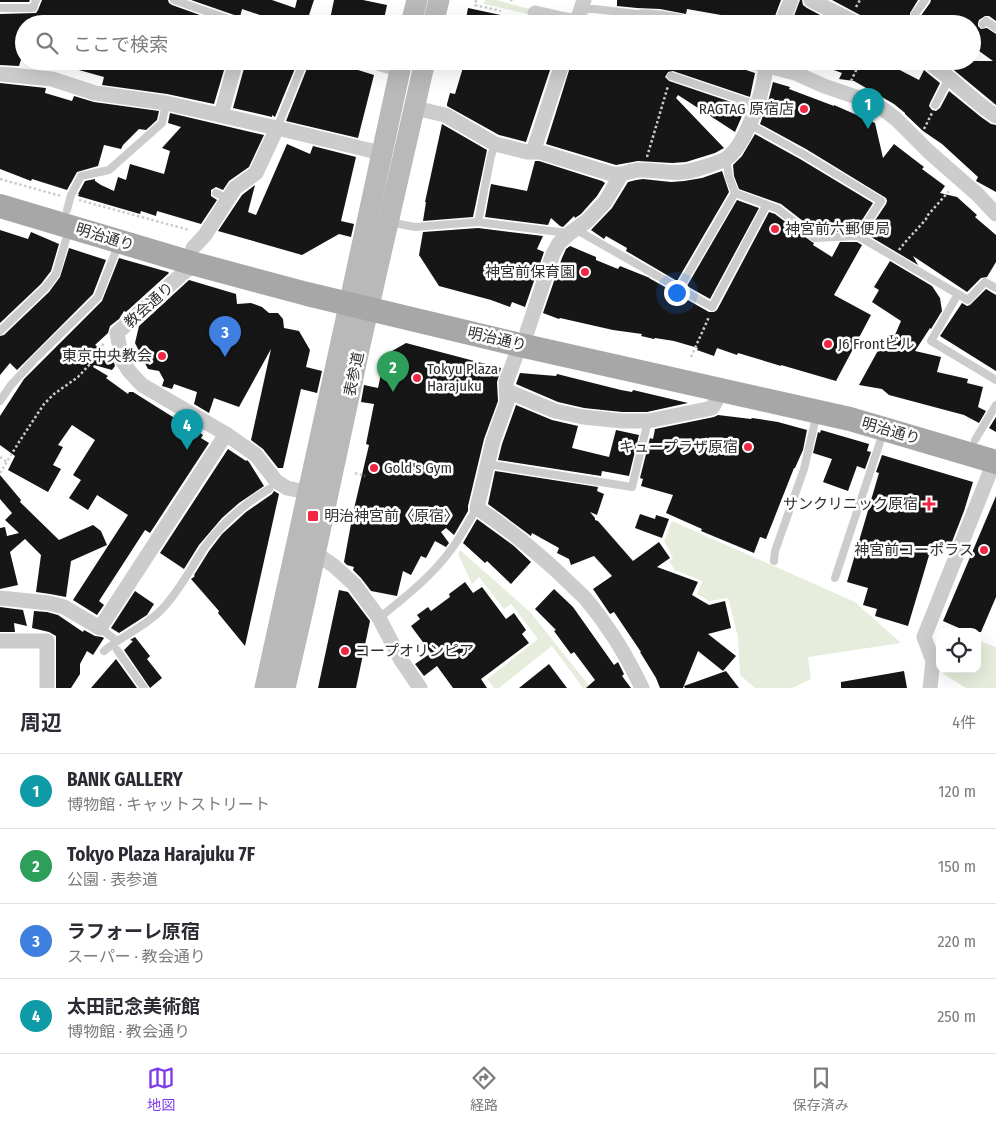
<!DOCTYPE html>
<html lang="ja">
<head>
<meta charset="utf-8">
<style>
	:root { --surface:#fff; --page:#f2f2f3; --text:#2b2b33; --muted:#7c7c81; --line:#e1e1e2; --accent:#7c3aed }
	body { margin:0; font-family:"Fira Sans Condensed","Noto Sans JP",sans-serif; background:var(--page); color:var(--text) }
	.controls { position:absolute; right:15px; bottom:15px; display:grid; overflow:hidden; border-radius:10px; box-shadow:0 5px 20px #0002 }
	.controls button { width:45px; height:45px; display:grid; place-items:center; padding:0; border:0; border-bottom:1px solid var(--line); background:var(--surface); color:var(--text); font:25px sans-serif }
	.you { position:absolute; left:676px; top:292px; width:18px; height:18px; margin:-12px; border:4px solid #fff; border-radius:50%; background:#1a73e8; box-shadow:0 0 0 8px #1a73e833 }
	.badge { display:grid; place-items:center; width:32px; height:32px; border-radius:50%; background:var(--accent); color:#fff; font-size:16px; font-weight:700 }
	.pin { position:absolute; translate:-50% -41px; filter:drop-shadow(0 1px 2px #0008) }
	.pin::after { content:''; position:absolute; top:26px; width:18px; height:15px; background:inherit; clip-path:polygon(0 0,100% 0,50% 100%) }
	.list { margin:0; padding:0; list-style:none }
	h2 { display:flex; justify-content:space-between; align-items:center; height:65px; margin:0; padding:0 20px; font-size:21px }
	h2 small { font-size:16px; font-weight:400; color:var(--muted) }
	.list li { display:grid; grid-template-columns:32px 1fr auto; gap:15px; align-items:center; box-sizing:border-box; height:75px; padding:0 20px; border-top:1px solid var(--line) }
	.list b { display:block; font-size:19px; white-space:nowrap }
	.list p { margin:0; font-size:16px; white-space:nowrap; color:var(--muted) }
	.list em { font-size:16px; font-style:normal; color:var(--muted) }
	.icon { flex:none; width:28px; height:28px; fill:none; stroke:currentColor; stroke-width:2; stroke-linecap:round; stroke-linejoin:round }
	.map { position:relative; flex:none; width:996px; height:688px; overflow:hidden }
	.search { position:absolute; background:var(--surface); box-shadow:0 5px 20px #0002; left:15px; right:15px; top:15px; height:55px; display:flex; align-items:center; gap:12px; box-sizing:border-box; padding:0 18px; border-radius:28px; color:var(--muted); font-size:19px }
	.sheet { height:365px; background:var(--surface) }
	nav { display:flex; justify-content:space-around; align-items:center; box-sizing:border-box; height:70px; border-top:1px solid var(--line); background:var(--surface); font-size:14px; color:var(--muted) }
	nav a { display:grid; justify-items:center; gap:2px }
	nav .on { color:var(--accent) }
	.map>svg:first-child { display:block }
	.green { fill:#e6eddc }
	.building { fill:#161616 }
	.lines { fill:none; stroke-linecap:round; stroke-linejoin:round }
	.path { stroke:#ccc; stroke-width:2.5; stroke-dasharray:2.5 2.5; stroke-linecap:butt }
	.service { stroke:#ccc; stroke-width:8 }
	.minor { stroke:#ccc; stroke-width:15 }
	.secondary { stroke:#b9b9b9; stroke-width:21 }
	.primary { stroke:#a7a7a7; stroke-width:24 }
	.poi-dot { fill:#f02742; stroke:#fff; stroke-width:2 }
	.labels { text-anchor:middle; stroke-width:5; stroke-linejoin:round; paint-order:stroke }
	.poi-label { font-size:15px; fill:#2f2f2f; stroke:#fff; text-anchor:end }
	.street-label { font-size:15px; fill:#2f2f2f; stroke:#fff }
</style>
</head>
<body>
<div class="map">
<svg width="996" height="688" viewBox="0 0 996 688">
	<rect width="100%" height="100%" fill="#fff"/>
	<!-- green -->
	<g class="green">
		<path d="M485 0H497L533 10 532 15 484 4Z"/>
		<path d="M672 521 855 602 901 643 808 657 811 679 792 688H755L740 675 738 637 728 598 709 601 697 594 702 581 675 570 669 562 673 558 664 541Z"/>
		<path d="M460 550 531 613 591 688H583L552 646 499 688H494L487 679 538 639 511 604 504 609 479 577 472 584 458 554Z"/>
		<path d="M977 640 996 647V688H966L943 674V669H977Z"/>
	</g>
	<!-- building -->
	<g class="building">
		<path d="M0 0H30L29 2H0Z"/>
		<path d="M42 0H168L169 3 172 5 225 24H106L84 16 82 20 78 19 77 24H24V50L19 66 0 65V14L36 13 38 10Z"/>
		<path d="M191 0H272L295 8 297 0H314L306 24H264L266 17 242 9 240 17Z"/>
		<path d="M334 0H363L387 5 383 24H329Z"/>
		<path d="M617 0H781L772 24H716L721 15 687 9 686 14 660 9 637 8 617 6Z"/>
		<path d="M800 0H802L803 5 807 8 837 24H791Z"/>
		<path d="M832 0H918L910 13V17L915 20 920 17 930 3 931 0H996V21L989 16H985L979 20 978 23V26L981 29 987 28 996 34V105L943 61H993L972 46V24H867L866 19 862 16Z"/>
		<path d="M468 8 519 19V24H465Z"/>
		<path d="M641 19 659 20 679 24H640Z"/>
		<path d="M61 61H224L222 69 224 70 214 104 167 94 102 85 104 77 61 65Z"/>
		<path d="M246 61H298L275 117 272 115V117L233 108Z"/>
		<path d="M310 61H323L341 69 342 65 374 75 358 138 286 121Z"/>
		<path d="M465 61H553L526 142 499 135 447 106V104L450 93 455 94Z"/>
		<path d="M572 61H713L737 69V67L755 73 750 97 673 71 668 72 665 77 669 81 746 107 735 132 678 95 676 98 724 148 715 153 686 162 672 163 638 161 616 165 546 144Z"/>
		<path d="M815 61H897L894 67 919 80 924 70 930 75 940 83 930 103 929 106 932 110 936 111 940 108 949 91 981 117 991 124 996 125V192L976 181 978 177 942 144 923 131 905 114V113L894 104 854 81 839 79 842 73 815 63Z"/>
		<path d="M773 82 790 87 789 89 834 106V105L875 123 883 158 894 144 924 167 922 169 945 186 940 193 957 197 977 215 975 217 996 235V262L987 277 981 278 967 292 913 256 918 265 866 234 886 204 887 201 886 198 806 149 760 124 768 102Z"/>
		<path d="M0 83 46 88 45 93 72 101 74 96 94 102 159 111 157 120 146 130 139 129 123 145 121 149 104 145 98 166 77 172 67 190 32 179 31 181 0 169Z"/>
		<path d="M170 113 264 135 249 167 229 181 223 190 216 187 211 190V196L217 200 201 224 157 211 156 216 141 211 140 214 78 196 79 194H78L85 181 95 179V181L101 185 114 191 118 177 126 180 130 164 164 174 170 151 162 148 181 127 168 123Z"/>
		<path d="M442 124 487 150 473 217 423 221 426 202H425Z"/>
		<path d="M755 134 800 159 873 203 855 231 831 232 824 227 821 232H817L781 204 739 189 734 176 733 165 742 156Z"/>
		<path d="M287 144 310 154 313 146 356 157 341 221 354 224 351 237 339 234 302 255 218 231 242 195 255 185 248 212 256 215Z"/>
		<path d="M535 161H539L602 181 605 183 597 196 581 214 575 218 574 216 563 227 560 226 551 218 548 225 485 217 491 184 527 191Z"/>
		<path d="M722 171 729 192 677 281 626 251 627 248 606 236 604 239 591 230 612 208 628 182 636 180 643 179 671 182 684 181 702 178Z"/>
		<path d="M737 200 759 208 710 299 687 286Z"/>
		<path d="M769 212 775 214 812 242 814 243 813 245 832 257 840 242H857L862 245 834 295 871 315 836 381 781 365V366L738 353 737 355 717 348 714 356 697 350 698 348 674 341 655 338 654 339 641 336 642 334 613 330 560 318 559 319 543 313 562 258 566 249 570 246 596 257V260L618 269 620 266 650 278H649L709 312H714L717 310Z"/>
		<path d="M478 228 543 236 537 249 544 252 525 307 512 302 510 307 491 300 439 286 419 255 423 232Z"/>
		<path d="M0 230 28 239 31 232 59 244 51 271 41 284 0 323Z"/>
		<path d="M69 248 106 260 93 294 17 370 10 363 0 375V336L4 335 49 292 60 277Z"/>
		<path d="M119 258 168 272 169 273 126 312 124 311 119 319 110 326 108 333 95 345 112 357 115 366 112 370 94 365 93 367 108 376 106 378 128 394 129 392H133L184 424 185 423 203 435 201 438 209 443 150 533 145 530 99 601 104 605 97 615 73 600 128 515 97 495 88 510 69 498 81 480 73 475 95 440 72 425 58 445 63 447 53 465 61 469 48 492 8 470 15 456 0 445V416L24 379 102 301Z"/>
		<path d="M890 261 932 286 940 298 942 311 931 329 930 328 915 351 941 357 937 372 968 379 967 383 983 387 978 407 986 411 979 423 964 415 889 395 882 389 859 385 886 336 895 335 901 321 872 302 879 290 874 287Z"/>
		<path d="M189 280 236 294 237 304 251 303 262 307 269 313H278L283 319 284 328 299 331 310 350 306 367 322 371 317 393 301 389 283 468H278L263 449 251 440 271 349 239 407 214 398 209 413 194 404 197 392 174 384 172 389 162 386 164 380 159 371 148 369 135 343 139 326Z"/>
		<path d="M986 289 996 295V371L940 336 962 303 967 306 970 305Z"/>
		<path d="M406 343 501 368 497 382 498 401 484 439 468 506V511L454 535 446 528 441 532 449 543 446 547 435 541 426 558 421 556 411 575 403 571 397 596 371 591 361 578 353 570 354 567 347 565 344 562 353 513 369 445 366 444 374 404 361 402 364 385 378 388 385 355Z"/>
		<path d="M520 373 556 376 557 374 621 390 632 392 633 390 688 403 647 412H622L584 408 558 402 516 384Z"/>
		<path d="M516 405 552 420 578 426 572 448 609 457 616 430 639 435 629 476 602 471 601 476 498 460 502 444Z"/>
		<path d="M718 415 751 419 752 418 778 422 807 430 803 450 795 468H794L766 539 760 537 754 553 701 531 702 529 666 513 673 495 641 486 643 479 640 478 650 438 653 439 655 429 714 417Z"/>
		<path d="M996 417V432L989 428Z"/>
		<path d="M821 430 869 444 867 451 871 452 865 469 857 466 848 491 823 482 832 459 813 453 818 432 820 433Z"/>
		<path d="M228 449 246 461 247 460 249 462 264 486 239 503 222 518 199 545 184 569 160 553Z"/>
		<path d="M882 455 973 482 964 511 950 547 933 542 908 626 875 616 877 609 863 605 868 588 847 582 879 473 876 472Z"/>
		<path d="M495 471 598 487 597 491 604 494 597 515 590 512 595 518V520L598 521 633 561 659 542 670 558 657 567 698 582 692 595 709 605 725 601 731 628 708 634 736 656 723 671 698 651 683 688H660L656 678 640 652H641L614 612 610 614 593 589 612 576 594 556 571 565 569 559 557 553 559 548 532 533 531 536 488 504Z"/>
		<path d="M0 475 21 500 20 502 59 540 93 525 101 531 107 545 71 561 66 597 50 594 36 592 41 555 25 539 10 552 18 585 0 589V528L5 527 7 536 19 533 5 520 12 513 0 499Z"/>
		<path d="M274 491 279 494 245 646 218 613 219 611 191 579 195 576 194 575 209 551 222 534 246 512 272 494Z"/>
		<path d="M996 496V597L981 632H968L943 621Z"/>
		<path d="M640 514 655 519 656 515 669 519 662 538 635 528Z"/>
		<path d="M477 519 514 546 531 562 511 584 487 561 485 563 463 543Z"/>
		<path d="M465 582 473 593 482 587 506 619 514 613 526 630 522 634 529 643 481 679 487 688H453L437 666 424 676 415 664 431 653 411 626 420 619 417 615 428 607 431 611 450 597 449 594Z"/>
		<path d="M554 589 573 607 614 665 618 662 624 674 622 676 631 688H586L595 680 574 652 571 654 554 631 556 630 535 609Z"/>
		<path d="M339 590 348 592 370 621 356 688H318Z"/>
		<path d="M135 591 154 604 147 615 119 633 111 628Z"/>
		<path d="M0 607 23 610 27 626 14 623 15 632H0Z"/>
		<path d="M34 611 47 612 58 615 83 632 84 630 95 636 102 637 104 638 93 655 87 651 80 664V674L71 688H56V636L49 632 32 628Z"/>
		<path d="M135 637 150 656 147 659 162 678 150 688 124 650 133 641 130 640Z"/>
		<path d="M116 659 137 688H91Z"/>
		<path d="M549 664 567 688H519Z"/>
		<path d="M726 671 739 688H685L684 686Z"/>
		<path d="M904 671 907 688H841V682Z"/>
	</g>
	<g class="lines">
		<!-- path -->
		<g class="path">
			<path d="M476 0 475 5 501 11"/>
			<path d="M510 0 515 1"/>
			<path d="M856 7 860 0"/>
			<path d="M870 66 872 61"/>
			<path d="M669 67 670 61"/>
			<path d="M851 81 859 64"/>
			<path d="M924 129 932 113"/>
			<path d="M647 157 668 86"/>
			<path d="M0 179 61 196"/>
			<path d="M79 200 189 230"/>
			<path d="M899 250C907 239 917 230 926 219L927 216 950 190"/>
			<path d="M691 357 709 317"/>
			<path d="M0 457 7 462"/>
			<path d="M0 473 19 442 44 404 54 394 78 377 91 363 104 343"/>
			<path d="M355 473 365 476"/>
		</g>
		<!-- service -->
		<g class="service">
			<path d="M174 0 243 24"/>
			<path d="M0 8H33L36 0"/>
			<path d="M581 9H595L637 14C649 11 689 19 701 24"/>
			<path d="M915 14 925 0"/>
			<path d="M983 24 986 21 996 28"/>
			<path d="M359 61 398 73"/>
			<path d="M671 76 757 105"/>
			<path d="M935 105 949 79"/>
			<path d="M749 124 803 154 881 201 858 236"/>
			<path d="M277 128 304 61"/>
			<path d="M726 159 729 177 735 193 778 209 815 238 858 236 968 300 985 282 996 288"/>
			<path d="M216 193 228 199"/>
			<path d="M67 210 71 195 81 176 109 170 162 123 166 103"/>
			<path d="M389 222 415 227 478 222 568 233"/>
			<path d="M478 222 491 156 495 144"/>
			<path d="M575 229 712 307 766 206"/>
			<path d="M679 289 735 193"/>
			<path d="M958 294 931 341 996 380"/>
			<path d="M0 331 45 288 56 274 69 229"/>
			<path d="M0 401 11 385 34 360 98 297 119 243"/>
			<path d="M975 440 996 405"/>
			<path d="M487 464 632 487 648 421"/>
			<path d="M774 561 775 551 804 469 817 413"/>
			<path d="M835 578 883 433"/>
			<path d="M379 618C404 598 431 577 450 551 460 538 468 522 477 508"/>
			<path d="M100 628 117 641"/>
			<path d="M117 650 144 688"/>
			<path d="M104 651C123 635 147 626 163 608 180 590 191 568 204 548 222 523 244 504 269 489"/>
		</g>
		<!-- minor -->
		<g class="minor">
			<path d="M811 0 858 24"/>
			<path d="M535 13 566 20 591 24"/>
			<path d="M576 24 584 0"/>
			<path d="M781 24 791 0"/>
			<path d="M749 61 795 73 824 86 868 101 883 109 896 119 928 151 977 194 996 214"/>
			<path d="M927 61C951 77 971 100 996 116"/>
			<path d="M0 74 52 79 95 93 166 103 277 128 381 153"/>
			<path d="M415 108 445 115 495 144 527 152H540L612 174C624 176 627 171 638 170 653 169 668 174 683 172 693 171 719 163 727 158 747 143 766 86 766 61"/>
			<path d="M221 115 236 61"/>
			<path d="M533 152 563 61"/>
			<path d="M193 248 205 235 235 188 256 173 277 128"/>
			<path d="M195 264 183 273 117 333 122 360 129 371 142 385 226 434 256 455 276 481 287 488 307 492"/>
			<path d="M527 332 553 254 559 243 570 233 587 221 605 202 621 175"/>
			<path d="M520 345 506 382 507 402 493 441 477 508C506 527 534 550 560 574 568 582 577 590 585 598 607 624 627 656 642 688"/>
			<path d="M507 391 555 411 583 417 622 421H648L712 408 716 401 718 390"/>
			<path d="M316 553 334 566 354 584 379 618 401 660 420 688"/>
			<path d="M0 598 49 603 64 607 100 628 226 434"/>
			<path d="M0 641H47V688"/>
			<path d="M930 688 933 661 924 637 994 462"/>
		</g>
		<!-- secondary -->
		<g class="secondary">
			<path d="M411 24 417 0"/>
			<path d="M433 24 439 0"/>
			<path d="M265 688 338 356 402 61"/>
			<path d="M285 688 305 601 360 345 425 61"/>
		</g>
		<!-- primary -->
		<path class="primary" d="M0 206 195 264 307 294 520 345 850 419 996 462"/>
	</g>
	<!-- markers -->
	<g class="poi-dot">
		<circle cx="804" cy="109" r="5"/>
		<circle cx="775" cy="229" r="5"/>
		<circle cx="585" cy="272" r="5"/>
		<circle cx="828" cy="344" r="5"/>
		<circle cx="162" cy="356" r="5"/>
		<circle cx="417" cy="378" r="5"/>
		<circle cx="748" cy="447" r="5"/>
		<circle cx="374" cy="468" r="5"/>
		<path d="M926.5 496.5h5v5h5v5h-5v5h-5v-5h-5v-5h5z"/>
		<rect x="307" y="510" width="12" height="12" rx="2.5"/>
		<circle cx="984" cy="550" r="5"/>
		<circle cx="345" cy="651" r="5"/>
	</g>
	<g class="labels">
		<!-- poi labels -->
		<g class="poi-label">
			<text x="794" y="114">RAGTAG 原宿店</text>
			<text x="785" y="234" text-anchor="start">神宮前六郵便局</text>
			<text x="575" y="277">神宮前保育園</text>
			<text x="838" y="349" text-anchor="start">J6 Frontビル</text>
			<text x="152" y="361">東京中央教会</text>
			<text x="427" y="374" text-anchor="start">Tokyu Plaza<tspan x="427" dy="17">Harajuku</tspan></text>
			<text x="738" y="452">キュープラザ原宿</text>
			<text x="384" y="473" text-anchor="start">Gold's Gym</text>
			<text x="918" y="509">サンクリニック原宿</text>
			<text x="324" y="521" text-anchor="start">明治神宮前〈原宿〉</text>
			<text x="974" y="555">神宮前コーポラス</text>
			<text x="355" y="656" text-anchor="start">コープオリンピア</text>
		</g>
		<!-- street labels -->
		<g class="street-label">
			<text transform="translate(105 237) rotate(17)" y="5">明治通り</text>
			<text transform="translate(149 305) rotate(-42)" y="5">教会通り</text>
			<text transform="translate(497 339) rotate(13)" y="5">明治通り</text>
			<text transform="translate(354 374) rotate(-78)" y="5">表参道</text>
			<text transform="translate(891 431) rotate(16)" y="5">明治通り</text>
		</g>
	</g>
</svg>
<div class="controls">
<button><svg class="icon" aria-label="locate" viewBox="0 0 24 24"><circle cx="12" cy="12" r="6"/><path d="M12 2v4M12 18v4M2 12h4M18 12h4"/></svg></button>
</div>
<div class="you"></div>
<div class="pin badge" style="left:868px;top:129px;background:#0f9aa8">1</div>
<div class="pin badge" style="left:393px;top:392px;background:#2e9e5b">2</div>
<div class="pin badge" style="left:225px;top:357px;background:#3f7fe0">3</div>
<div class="pin badge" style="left:187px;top:450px;background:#0f9aa8">4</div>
<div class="search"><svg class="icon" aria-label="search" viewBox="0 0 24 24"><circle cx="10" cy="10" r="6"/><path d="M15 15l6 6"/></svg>ここで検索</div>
</div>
<section class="sheet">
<h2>周辺<small>4件</small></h2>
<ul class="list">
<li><span class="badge" style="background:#0f9aa8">1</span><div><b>BANK GALLERY</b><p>博物館 · キャットストリート</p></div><em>120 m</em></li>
<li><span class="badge" style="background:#2e9e5b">2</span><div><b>Tokyo Plaza Harajuku 7F</b><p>公園 · 表参道</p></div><em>150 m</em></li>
<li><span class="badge" style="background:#3f7fe0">3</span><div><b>ラフォーレ原宿</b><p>スーパー · 教会通り</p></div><em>220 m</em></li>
<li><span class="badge" style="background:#0f9aa8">4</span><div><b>太田記念美術館</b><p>博物館 · 教会通り</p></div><em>250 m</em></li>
</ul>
</section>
<nav>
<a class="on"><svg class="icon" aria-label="map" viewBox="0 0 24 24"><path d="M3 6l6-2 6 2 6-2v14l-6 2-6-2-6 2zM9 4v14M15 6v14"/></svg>地図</a>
<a><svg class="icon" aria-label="directions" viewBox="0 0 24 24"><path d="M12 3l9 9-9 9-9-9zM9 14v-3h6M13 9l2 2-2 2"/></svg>経路</a>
<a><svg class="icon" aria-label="saved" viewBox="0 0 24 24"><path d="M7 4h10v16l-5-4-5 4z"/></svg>保存済み</a>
</nav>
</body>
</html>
